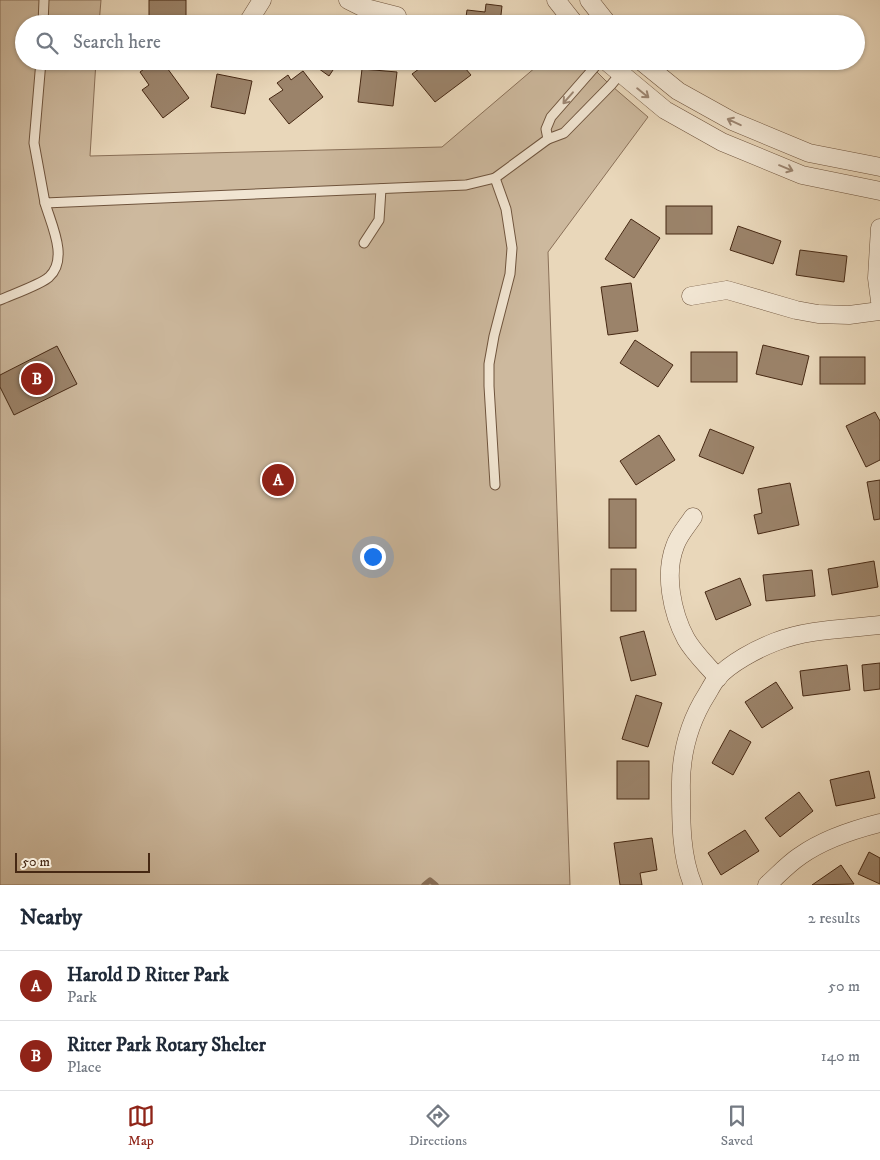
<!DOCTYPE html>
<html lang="en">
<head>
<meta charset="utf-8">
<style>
	:root { --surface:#fff; --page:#f6f6f7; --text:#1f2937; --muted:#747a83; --line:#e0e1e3; --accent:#8f2418 }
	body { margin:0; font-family:"IM FELL DW Pica",serif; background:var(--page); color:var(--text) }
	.scale { position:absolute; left:15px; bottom:12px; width:135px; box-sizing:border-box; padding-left:5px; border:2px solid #462813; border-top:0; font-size:14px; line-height:18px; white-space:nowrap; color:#462813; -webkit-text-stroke:4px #f1e5d2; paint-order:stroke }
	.you { position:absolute; left:372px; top:556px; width:18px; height:18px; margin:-12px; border:4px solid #fff; border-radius:50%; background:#1a73e8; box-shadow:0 0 0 8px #1a73e833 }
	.badge { display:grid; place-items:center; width:32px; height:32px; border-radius:50%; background:var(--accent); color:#fff; font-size:16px; font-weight:700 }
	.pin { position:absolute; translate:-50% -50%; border:2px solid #fff; box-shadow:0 1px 5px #0006 }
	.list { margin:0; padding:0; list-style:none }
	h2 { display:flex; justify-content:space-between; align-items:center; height:65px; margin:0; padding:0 20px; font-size:21px }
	h2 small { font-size:16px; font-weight:400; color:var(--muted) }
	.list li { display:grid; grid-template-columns:32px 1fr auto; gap:15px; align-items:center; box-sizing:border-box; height:70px; padding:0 20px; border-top:1px solid var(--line) }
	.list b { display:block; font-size:19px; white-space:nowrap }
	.list p { margin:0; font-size:16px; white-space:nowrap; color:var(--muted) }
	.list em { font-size:16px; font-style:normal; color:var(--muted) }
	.icon { flex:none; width:28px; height:28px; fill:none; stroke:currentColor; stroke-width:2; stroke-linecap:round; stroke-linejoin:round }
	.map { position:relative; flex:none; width:880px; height:885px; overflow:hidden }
	.search { position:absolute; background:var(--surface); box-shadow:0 1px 4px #0004; left:15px; right:15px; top:15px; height:55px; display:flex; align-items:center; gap:12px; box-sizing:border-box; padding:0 18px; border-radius:28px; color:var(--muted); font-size:19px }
	.sheet { height:205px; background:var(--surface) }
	nav { display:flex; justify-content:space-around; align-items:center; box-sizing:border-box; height:70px; border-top:1px solid var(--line); background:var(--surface); font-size:14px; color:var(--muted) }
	nav a { display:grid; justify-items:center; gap:2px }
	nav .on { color:var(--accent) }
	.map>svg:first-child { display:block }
	.park { fill:#cdb99e; stroke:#8a7058 }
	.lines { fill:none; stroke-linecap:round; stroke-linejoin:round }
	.stream { stroke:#876e55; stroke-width:5.5 }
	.building { fill:#9b836a; stroke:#462813 }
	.lane-casing { stroke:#6f543d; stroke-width:11 }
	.street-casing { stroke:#6f543d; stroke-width:19 }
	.lane { stroke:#f1e5d2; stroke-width:9 }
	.street { stroke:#f1e5d2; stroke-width:18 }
	.oneway { stroke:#9c8672 }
</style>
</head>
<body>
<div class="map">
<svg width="880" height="885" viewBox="0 0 880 885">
	<rect width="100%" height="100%" fill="#e9d7ba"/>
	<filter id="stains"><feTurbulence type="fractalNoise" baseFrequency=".004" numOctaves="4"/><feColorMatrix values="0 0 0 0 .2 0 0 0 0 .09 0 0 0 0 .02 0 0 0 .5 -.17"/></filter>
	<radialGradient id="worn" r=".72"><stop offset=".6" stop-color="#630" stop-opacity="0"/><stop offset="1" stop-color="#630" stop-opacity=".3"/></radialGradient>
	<!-- park -->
	<path class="park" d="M0 0H101L99 24H24V61H96L90 156 442 147 543 61H586L606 81 648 117 548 252 570 885H0Z"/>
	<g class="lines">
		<!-- stream -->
		<path class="stream" d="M424 885 430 880 436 885"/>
	</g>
	<!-- building -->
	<g class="building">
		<rect x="149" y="0" width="37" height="24"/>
		<path d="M486 4 502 6 500 24H465L467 10 485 12Z"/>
		<path d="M155 61H162L189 98 163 118 142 90 149 85 140 72Z"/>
		<path d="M308 61H339L329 76Z"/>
		<path d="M430 61H459L471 75 435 102 412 74Z"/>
		<path d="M362 69 397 72 393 106 358 102Z"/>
		<path d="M303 71 323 97 289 124 269 99 283 90 277 83 288 75 291 80Z"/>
		<path d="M217 74 252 81 245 114 211 107Z"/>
		<rect x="666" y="206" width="46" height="28"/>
		<path d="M631 219 660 238 634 278 605 259Z"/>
		<path d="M738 226 781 241 773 264 730 250Z"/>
		<path d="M800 250 847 256 844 282 796 275Z"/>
		<path d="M631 283 638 331 608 335 601 287Z"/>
		<path d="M635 340 673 365 658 387 620 363Z"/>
		<path d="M763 345 809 356 802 385 756 374Z"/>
		<path d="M57 346 77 384 14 415 0 387V375Z"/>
		<rect x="691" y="352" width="46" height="30"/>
		<rect x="820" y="357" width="45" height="27"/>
		<path d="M875 412 880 421V460L866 467 846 426Z"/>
		<path d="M710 429 754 447 743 474 699 456Z"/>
		<path d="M659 435 675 460 636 485 620 461Z"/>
		<path d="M880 480V519L874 520 867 482Z"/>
		<path d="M790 483 799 525 758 534 754 515 762 513 758 489Z"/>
		<rect x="609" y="499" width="27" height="49"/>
		<path d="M874 561 878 587 832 595 828 569Z"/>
		<rect x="611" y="569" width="25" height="42"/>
		<path d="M812 570 815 596 766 601 763 575Z"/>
		<path d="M740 578 751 605 716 620 705 592Z"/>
		<path d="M644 631 656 675 631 681 620 637Z"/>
		<path d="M880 663V689L864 691 862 665Z"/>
		<path d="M847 665 850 690 803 696 800 671Z"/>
		<path d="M776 682 793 708 762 728 745 702Z"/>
		<path d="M636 695 662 703 648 747 622 739Z"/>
		<path d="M730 730 751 742 733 775 712 763Z"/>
		<rect x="617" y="761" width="32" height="38"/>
		<path d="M869 771 875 798 836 806 830 780Z"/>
		<path d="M799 792 813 811 780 837 765 818Z"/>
		<path d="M745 830 759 851 721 875 708 853Z"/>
		<path d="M652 838 657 870 640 873 642 885H620L614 843Z"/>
		<path d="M869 852 880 858V884L858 874Z"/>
		<path d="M841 865 854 884 812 885Z"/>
	</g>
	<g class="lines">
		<!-- lane casing -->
		<g class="lane-casing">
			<g id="lane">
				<path d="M43 24 44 0"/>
				<path d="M41 61 34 143 45 203 466 185 495 178 548 139"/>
				<path d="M600 61 551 117 546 129 548 139 564 133 611 85 631 61"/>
				<path d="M495 178 506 209 512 248 510 274 494 336 489 364V386L495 485"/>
				<path d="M364 243 379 220 381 189"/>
				<path d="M0 300C11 295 42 284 49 277 69 259 51 224 45 203"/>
			</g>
		</g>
		<!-- street casing -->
		<g class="street-casing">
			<g id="street">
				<path d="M348 0 362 7 397 16"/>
				<path d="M556 0 575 24"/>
				<path d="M589 0 608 24"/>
				<path d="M247 24 262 0"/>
				<path d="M606 61 665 110 722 142 802 175 880 191"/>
				<path d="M641 61 678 91 732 121 809 153 880 167"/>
				<path d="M880 228 877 278 880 301"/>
				<path d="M691 296 727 290 796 310 818 314 849 315 880 311"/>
				<path d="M693 517C687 526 678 536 675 546 664 574 672 613 686 639 694 653 707 665 718 678"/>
				<path d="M693 885C681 857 681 822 681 791 680 756 688 724 707 694 710 689 713 683 717 678 730 663 757 649 775 642 808 629 846 629 880 625"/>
				<path d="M767 885C778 875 788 864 800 856 824 839 852 830 880 823"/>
			</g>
		</g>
		<!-- lane -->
		<use href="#lane" class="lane"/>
		<!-- street -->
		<use href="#street" class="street"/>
	</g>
	<!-- one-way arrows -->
	<defs><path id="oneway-shaft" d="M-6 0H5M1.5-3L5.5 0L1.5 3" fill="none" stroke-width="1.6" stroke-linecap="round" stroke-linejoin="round" transform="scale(1.25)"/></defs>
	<g class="oneway">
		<use href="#oneway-shaft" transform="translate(643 93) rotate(39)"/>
		<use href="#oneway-shaft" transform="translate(568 98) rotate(131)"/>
		<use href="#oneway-shaft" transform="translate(734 122) rotate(-155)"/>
		<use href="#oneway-shaft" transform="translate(786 168) rotate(22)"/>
	</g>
	<rect width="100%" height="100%" filter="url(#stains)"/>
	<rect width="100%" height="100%" fill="url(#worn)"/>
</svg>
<div class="scale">50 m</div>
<div class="you"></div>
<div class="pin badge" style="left:278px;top:480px">A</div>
<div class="pin badge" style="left:37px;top:379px">B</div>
<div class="search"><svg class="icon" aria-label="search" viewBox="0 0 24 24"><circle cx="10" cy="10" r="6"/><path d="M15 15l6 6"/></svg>Search here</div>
</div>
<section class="sheet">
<h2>Nearby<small>2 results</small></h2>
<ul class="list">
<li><span class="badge">A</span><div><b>Harold D Ritter Park</b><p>Park</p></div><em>50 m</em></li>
<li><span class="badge">B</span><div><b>Ritter Park Rotary Shelter</b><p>Place</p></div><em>140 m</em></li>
</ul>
</section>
<nav>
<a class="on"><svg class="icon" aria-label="map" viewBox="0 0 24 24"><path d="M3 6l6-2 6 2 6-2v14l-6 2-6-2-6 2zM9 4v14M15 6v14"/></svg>Map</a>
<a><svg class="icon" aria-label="directions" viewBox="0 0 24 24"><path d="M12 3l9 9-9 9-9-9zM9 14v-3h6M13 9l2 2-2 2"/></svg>Directions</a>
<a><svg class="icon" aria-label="saved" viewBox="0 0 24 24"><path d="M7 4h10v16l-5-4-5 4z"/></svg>Saved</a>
</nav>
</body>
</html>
